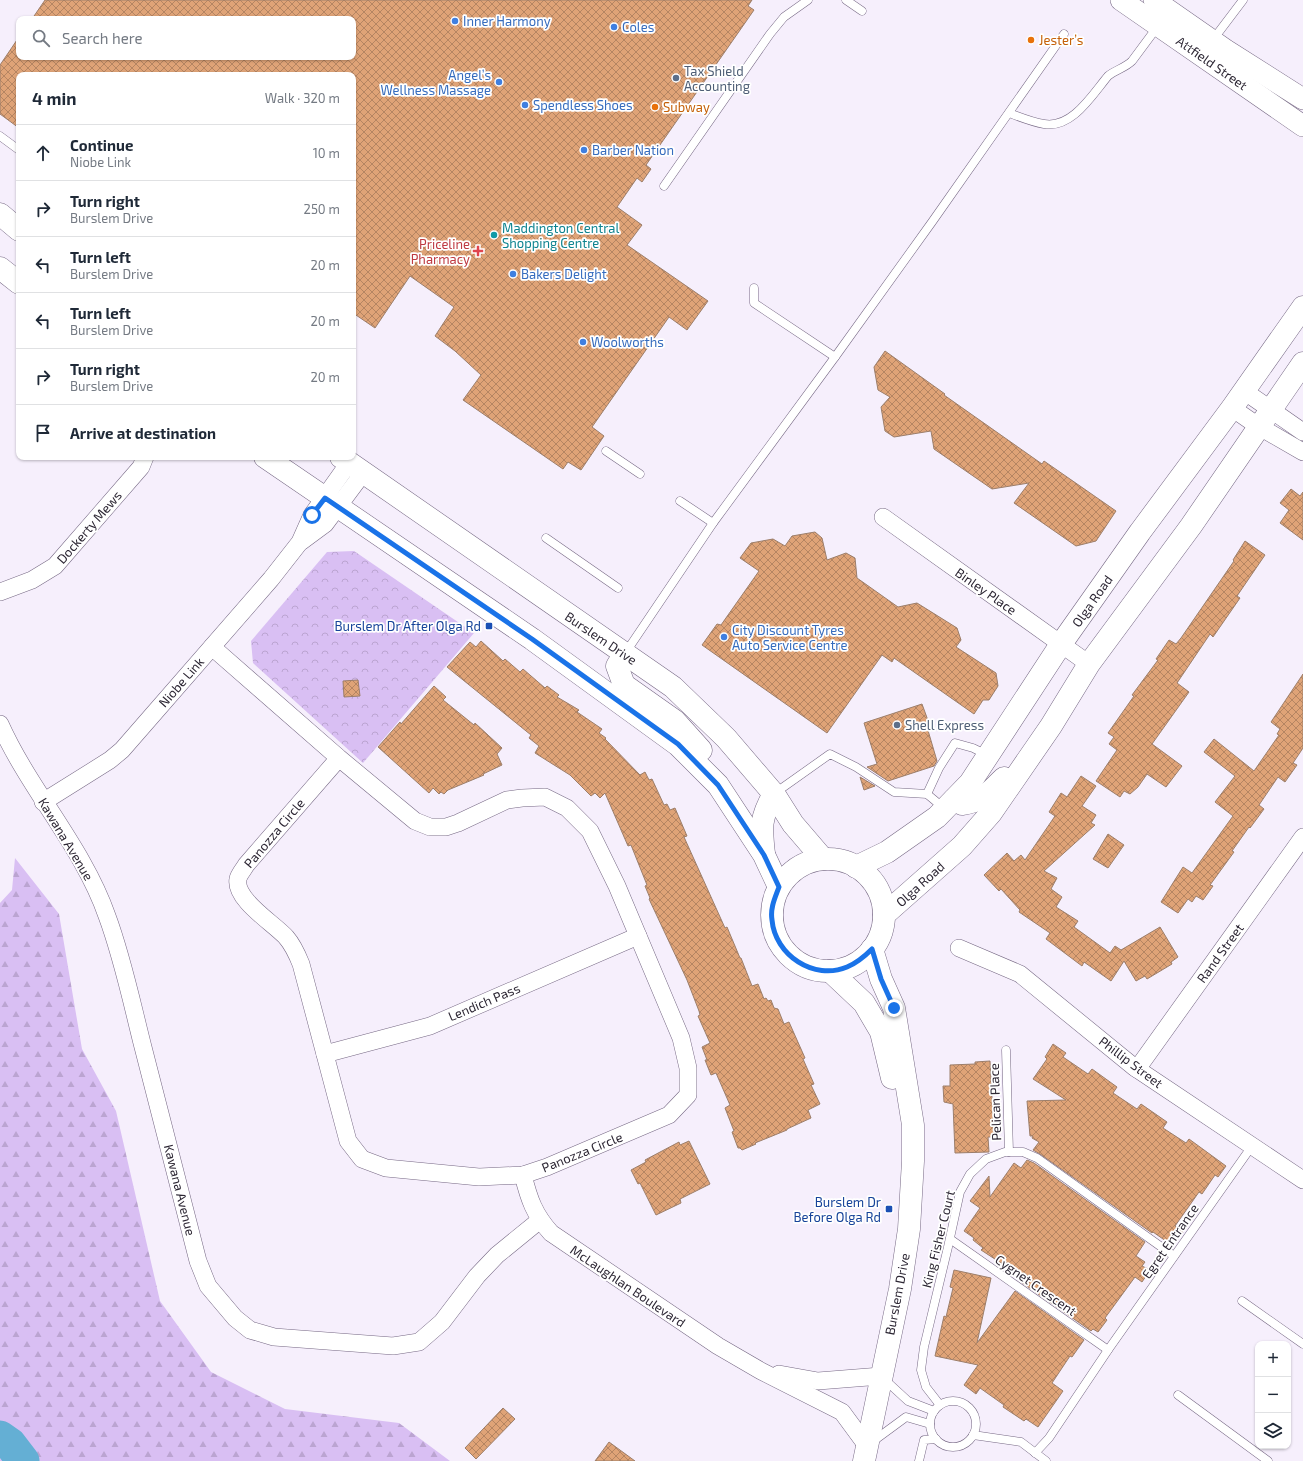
<!DOCTYPE html>
<html lang="en">
<head>
<meta charset="utf-8">
<style>
	:root { --surface:#fff; --page:#f2f2f3; --text:#1f2937; --muted:#747a83; --line:#e0e1e3 }
	body { margin:0; font-family:"Exo 2",sans-serif; background:var(--page); color:var(--text) }
	.controls { position:absolute; right:12px; bottom:12px; display:grid; overflow:hidden; border-radius:8px; box-shadow:0 1px 3px #0004 }
	.controls button { width:36px; height:36px; display:grid; place-items:center; padding:0; border:0; border-bottom:1px solid var(--line); background:var(--surface); color:var(--text); font:20px sans-serif }
	.stop { position:absolute; width:12px; height:12px; margin:-9px; border:3px solid #1a73e8; border-radius:50%; background:#fff }
	.stop.end { background:#1a73e8; border-color:#fff; box-shadow:0 1px 4px #0008 }
	.list { margin:0; padding:0; list-style:none }
	h2 { display:flex; justify-content:space-between; align-items:center; height:52px; margin:0; padding:0 16px; font-size:17px }
	h2 small { font-size:13px; font-weight:400; color:var(--muted) }
	.list li { display:grid; grid-template-columns:26px 1fr auto; gap:12px; align-items:center; box-sizing:border-box; height:56px; padding:0 16px; border-top:1px solid var(--line) }
	.list b { display:block; font-size:15px; white-space:nowrap }
	.list p { margin:0; font-size:13px; white-space:nowrap; color:var(--muted) }
	.list em { font-size:13px; font-style:normal; color:var(--muted) }
	.icon { flex:none; width:22px; height:22px; fill:none; stroke:currentColor; stroke-width:2; stroke-linecap:round; stroke-linejoin:round }
	.map { position:relative; flex:none; width:1303px; height:1461px; overflow:hidden }
	.search { position:absolute; background:var(--surface); box-shadow:0 1px 3px #0004; left:16px; top:16px; width:340px; height:44px; display:flex; align-items:center; gap:10px; box-sizing:border-box; padding:0 14px; border-radius:8px; color:var(--muted); font-size:15px }
	.panel { position:absolute; background:var(--surface); box-shadow:0 1px 3px #0004; left:16px; top:72px; width:340px; height:388px; border-radius:8px }
	.map>svg:first-child { display:block }
	.forest { fill:url(#forest-firs) }
	.park { fill:url(#park-crowns) }
	.lines { fill:none; stroke-linecap:round; stroke-linejoin:round }
	.river { stroke:#64afd4; stroke-width:33 }
	.building { fill:url(#building-cross-hatch); stroke:#9c7e6a }
	.service-casing { stroke:#766884; stroke-width:9 }
	.minor-casing { stroke:#766884; stroke-width:18 }
	.tertiary-casing { stroke:#766884; stroke-width:22 }
	.primary-casing { stroke:#766884; stroke-width:23 }
	.service { stroke:#fff; stroke-width:8 }
	.minor { stroke:#fff; stroke-width:17 }
	.tertiary { stroke:#fff; stroke-width:21 }
	.primary { stroke:#fff; stroke-width:22 }
	.route { stroke:#1a73e8; stroke-width:5 }
	.shop-dot { fill:#3f7fe0; stroke:#fff; stroke-width:1.5 }
	.food-dot { fill:#e8710a; stroke:#fff; stroke-width:1.5 }
	.service-dot { fill:#5c6f8a; stroke:#fff; stroke-width:1.5 }
	.culture-dot { fill:#0f9aa8; stroke:#fff; stroke-width:1.5 }
	.health-dot { fill:#e0444e; stroke:#fff; stroke-width:1.5 }
	.transit-dot { fill:#1a4fb4; stroke:#fff; stroke-width:1.5 }
	.labels { text-anchor:middle; stroke-width:3.5; stroke-linejoin:round; paint-order:stroke }
	.shop-label { font-size:13px; fill:#366cbe; stroke:#fff; text-anchor:start }
	.food-label { font-size:13px; fill:#c56008; stroke:#fff; text-anchor:start }
	.street-label { font-size:13px; fill:#2d2734; stroke:#fff }
	.service-label { font-size:13px; fill:#4e5e75; stroke:#fff; text-anchor:start }
	.culture-label { font-size:13px; fill:#0d838f; stroke:#fff; text-anchor:start }
	.health-label { font-size:13px; fill:#be3a42; stroke:#fff; text-anchor:end }
	.transit-label { font-size:13px; fill:#164399; stroke:#fff; text-anchor:end }
</style>
</head>
<body>
<div class="map">
<svg width="1303" height="1461" viewBox="0 0 1303 1461">
	<defs>
		<pattern id="forest-firs" width="22" height="20" patternUnits="userSpaceOnUse"><rect width="22" height="20" fill="#d9bff3"/><path d="M5 1l3.5 6h-7zM16 11l3.5 6h-7z" fill="#bba4d1"/></pattern>
		<pattern id="park-crowns" width="20" height="18" patternUnits="userSpaceOnUse"><rect width="20" height="18" fill="#d9bff3"/><path d="M2 6a3 3 0 1 1 6 0M12 15a3 3 0 1 1 6 0" fill="none" stroke="#bba4d1"/></pattern>
		<pattern id="building-cross-hatch" width="8" height="8" patternUnits="userSpaceOnUse"><rect width="8" height="8" fill="#dfa377"/><path d="M0 0l8 8M0 8l8-8" fill="none" stroke="#b58562"/></pattern>
	</defs>
	<rect width="100%" height="100%" fill="#f6effc"/>
	<!-- forest -->
	<path class="forest" d="M15 858 59 914 82 1049 116 1111 160 1301 211 1372 285 1409 399 1423 450 1461H0V903L12 890Z"/>
	<!-- park -->
	<path class="park" d="M354 551 474 633 363 763 253 663 251 641 327 552Z"/>
	<g class="lines">
		<!-- river -->
		<path class="river" d="M0 1437 10 1444 23 1461"/>
	</g>
	<!-- building -->
	<g class="building">
		<path d="M45 0H752L748 6 754 10 646 165 651 169 642 182 637 178 617 207 642 225 627 245 708 301 687 330 669 317 592 427 604 436 581 470 568 462 563 469 463 400 481 375 455 351 435 336 454 307 410 276 375 328 353 313V75H19V128L0 114V65L19 37V57H353V19H32Z"/>
		<path d="M885 351 945 394 944 395 1042 464 1044 461 1116 511 1096 541 1076 546 1014 503 1029 483 992 489 934 449 931 431 894 437 885 431 881 407 890 397 878 390 874 367Z"/>
		<path d="M1291 489 1300 496 1303 492V540L1280 523 1289 510 1280 503Z"/>
		<path d="M815 532 822 538 827 560 846 553 855 558 857 578 898 607 917 603 957 628 961 640 956 647 996 673 998 686 989 700H983L974 714 894 658 892 662 882 655 827 733 702 645 717 624 721 625 759 571 740 558 751 543 773 539 785 546 792 536Z"/>
		<path d="M1245 541 1265 555 1237 596 1240 598 1213 637 1210 634 1177 683 1189 692 1152 744 1182 766 1166 787 1147 774 1138 787 1130 794 1124 791 1120 797 1096 781 1117 750 1109 744 1114 737 1108 733 1134 696 1132 695 1158 660 1156 659 1169 640 1176 644 1181 638 1234 561 1233 560Z"/>
		<path d="M481 641 503 661 505 659 520 672 523 669 545 688 547 686 559 695 557 697 579 710 577 712 602 729 599 733 606 738 605 739 640 775 645 772 649 780 652 779 664 805 667 804 670 810 675 808 687 836 684 837 725 928 727 927 740 958H741L752 986 758 984 764 999 766 998 768 1001 771 1000 774 1008 778 1009 784 1024 789 1022 805 1058 803 1059 814 1084 811 1085 820 1104 808 1110 811 1118 787 1129V1130L755 1143 756 1144 742 1150 740 1148H738L732 1132 734 1131 725 1108 730 1105 716 1073 711 1075 705 1060H707L702 1047 710 1043 698 1016 700 1015 699 1011 687 980 649 899 650 898 645 886 647 885 631 845 628 846 605 793 600 798 595 793 591 796 570 775 535 753 539 746 529 738 531 735 447 667 470 642 476 647Z"/>
		<path d="M1303 674V748L1293 763 1297 765 1285 782 1278 777 1259 805 1264 809 1250 828 1249 827 1232 851 1234 852 1210 885 1213 886 1203 900 1196 896 1192 902 1188 899 1178 913 1161 902 1183 867 1192 873 1233 816 1215 802 1235 776 1204 752 1214 739 1254 771 1279 735 1277 734 1280 729 1271 722Z"/>
		<path d="M358 680 360 696 344 697 343 681Z"/>
		<path d="M434 686 446 697 443 700 474 725 475 723 502 748 497 754 502 765 483 774 484 775 448 790 444 794 441 792 439 794 433 788 429 793 378 747 400 722 401 724Z"/>
		<path d="M922 704 930 726 927 727 937 761 934 766 888 781 867 767 877 764 864 723Z"/>
		<path d="M1081 776 1096 786 1082 806 1096 815 1091 823 1095 825 1044 871 1057 878 1051 889 1062 897 1056 907 1078 921 1074 927 1110 953 1115 946 1121 950 1160 927 1178 957 1171 962 1172 964 1147 979 1145 976 1136 981 1124 961 1111 981 1084 962 1082 966 1046 939 1050 933 1019 912 1020 910 1001 889 999 891 984 875 1007 853 1014 861 1021 855 1025 860 1055 816 1049 812 1061 793 1067 797Z"/>
		<path d="M860 777 875 786 864 790Z"/>
		<path d="M1108 834 1124 845 1108 868 1093 859Z"/>
		<path d="M1053 1044 1066 1053 1063 1057 1088 1074 1092 1069 1117 1087 1113 1093 1137 1109 1141 1104 1167 1122 1163 1128 1186 1143 1189 1139 1226 1166 1218 1177 1215 1175 1202 1194 1199 1192 1175 1226 1183 1232 1173 1246 1153 1232 1152 1233 1040 1154 1033 1150 1039 1142 1032 1138 1033 1136H1030L1027 1101 1066 1100 1033 1079 1047 1059 1045 1057Z"/>
		<path d="M990 1061 994 1137H988L989 1152 955 1153 953 1104 944 1102 943 1086H950V1065L975 1064V1062Z"/>
		<path d="M689 1141 710 1184 680 1199 681 1203 656 1215 640 1183 638 1184 631 1170 646 1162 645 1160 679 1142 680 1145Z"/>
		<path d="M1027 1160 1034 1163 1145 1242 1136 1256 1145 1262 1142 1266 1150 1270 1142 1282 1135 1277 1105 1318 1107 1320 1098 1332 1093 1329 1091 1331 1021 1282 1024 1278 981 1250 983 1248 973 1240 974 1238 964 1231 980 1208 970 1201 989 1176 990 1197 1014 1163 1021 1168Z"/>
		<path d="M954 1270 991 1278 977 1343 1015 1291 1084 1340 1072 1357 1070 1356 1052 1383 1063 1391 1038 1427 1026 1419 1024 1421 1003 1407 1004 1405 980 1388 976 1394 964 1385 978 1365 935 1356 944 1316 946 1317 953 1288 950 1287Z"/>
		<path d="M503 1408 515 1419 476 1459 465 1448Z"/>
		<path d="M609 1442 635 1461H595Z"/>
	</g>
	<g class="lines">
		<!-- service casing -->
		<g class="service-casing">
			<g id="service">
				<path d="M846 0 862 11"/>
				<path d="M1212 41 1243 0"/>
				<path d="M1009 113C1020 117 1032 122 1044 124 1072 129 1092 95 1108 76 1115 70 1125 68 1132 61L1158 26"/>
				<path d="M0 136 19 150"/>
				<path d="M664 186 770 34 784 17 808 0"/>
				<path d="M754 288V303L835 357 932 222 1064 34"/>
				<path d="M606 451 640 474"/>
				<path d="M680 501 713 523 835 357"/>
				<path d="M546 538 618 588"/>
				<path d="M626 652 713 523"/>
				<path d="M775 793 830 754 856 767 894 792 927 794 945 809"/>
				<path d="M927 794 939 768 955 743 973 748 987 755"/>
				<path d="M1006 1050 1009 1152"/>
				<path d="M950 1239 1108 1350"/>
				<path d="M1242 1301 1303 1344"/>
				<path d="M883 1378 908 1401 934 1411"/>
				<path d="M1178 1395 1268 1461"/>
				<circle cx="953" cy="1424" r="23"/>
				<path d="M940 1405 926 1387 921 1370 924 1347 948 1247 960 1192 970 1174 986 1159 1005 1152H1023L1037 1158 1174 1256"/>
				<path d="M973 1435 1021 1442 1046 1461"/>
				<path d="M872 1442 906 1417 930 1424"/>
				<path d="M1035 1453 1049 1438 1108 1350 1252 1146"/>
				<path d="M919 1461 924 1440 936 1439"/>
			</g>
		</g>
		<!-- minor casing -->
		<g class="minor-casing">
			<g id="minor">
				<path d="M1244 391 1303 432"/>
				<path d="M1232 408 1258 426 1303 452"/>
				<path d="M883 517 1089 664"/>
				<path d="M302 541 325 524 363 473"/>
				<path d="M0 592 32 580 55 566 141 467 145 457"/>
				<path d="M212 647 339 758 415 821 430 827H446L458 823 507 800 522 798 545 797 567 808 590 831 617 886 681 1038 688 1068V1095L669 1115 547 1167 523 1175 479 1177 386 1168 362 1159 348 1141 301 964C297 954 293 945 286 937 273 923 234 899 238 879 239 874 244 869 246 865L339 758"/>
				<path d="M0 724C30 791 83 847 107 916 123 959 132 1004 143 1047 162 1119 180 1190 198 1261L208 1286 235 1318 250 1330 274 1337 393 1346 419 1342 442 1322 477 1276 497 1255 540 1220"/>
				<path d="M43 802 110 760 122 750 271 579 300 542 312 515 349 463"/>
				<path d="M959 948 1020 974 1134 1067 1303 1180"/>
				<path d="M325 1054 430 1026 638 936"/>
				<path d="M1137 1069 1303 837"/>
				<path d="M523 1175C529 1199 534 1214 551 1233L718 1346 761 1371 842 1412 867 1446"/>
				<path d="M779 1374 818 1381 881 1376"/>
			</g>
		</g>
		<!-- tertiary casing -->
		<g class="tertiary-casing">
			<g id="tertiary">
				<path d="M1121 0 1303 126"/>
				<path d="M1154 0 1226 50 1303 99"/>
			</g>
		</g>
		<!-- primary casing -->
		<g class="primary-casing">
			<g id="primary">
				<path d="M0 214 19 230"/>
				<path d="M0 268 19 283"/>
				<path d="M265 457 532 639 678 745 718 785 764 855 779 887"/>
				<path d="M341 457 673 687 726 738 774 794 793 824 823 859"/>
				<path d="M625 653 617 666 624 685 675 721 701 750"/>
				<path d="M954 800 962 804C984 801 989 792 1004 778"/>
				<path d="M764 854C761 827 760 818 774 794"/>
				<circle cx="828" cy="915" r="56"/>
				<path d="M856 867 887 852 937 817 970 783 1061 644 1140 532 1232 408 1303 307"/>
				<path d="M884 915 962 846 991 813 1051 726 1089 664 1191 526 1303 363"/>
				<path d="M830 971 864 1003 881 1032 892 1078"/>
				<path d="M864 1461 900 1289 909 1229 913 1161V1125L894 1008 881 979 872 949"/>
			</g>
		</g>
		<!-- service -->
		<use href="#service" class="service"/>
		<!-- minor -->
		<use href="#minor" class="minor"/>
		<!-- tertiary -->
		<use href="#tertiary" class="tertiary"/>
		<!-- primary -->
		<use href="#primary" class="primary"/>
	</g>
	<g class="lines">
		<!-- route -->
		<path class="route" d="M312 515 325 498 532 639 678 744 718 785 764 855 779 887C775 898 770 908 772 920 775 955 814 981 847 967 857 963 864 957 872 949L881 979 894 1008"/>
	</g>
	<!-- markers -->
	<g class="shop-dot">
		<circle cx="455" cy="21" r="4"/>
		<circle cx="614" cy="27" r="4"/>
		<circle cx="499" cy="82" r="4"/>
		<circle cx="525" cy="105" r="4"/>
		<circle cx="584" cy="150" r="4"/>
		<circle cx="513" cy="274" r="4"/>
		<circle cx="583" cy="342" r="4"/>
		<circle cx="724" cy="637" r="4"/>
	</g>
	<g class="food-dot">
		<circle cx="1031" cy="40" r="4"/>
		<circle cx="655" cy="107" r="4"/>
	</g>
	<g class="service-dot">
		<circle cx="676" cy="78" r="4"/>
		<circle cx="897" cy="725" r="4"/>
	</g>
	<circle class="culture-dot" cx="494" cy="235" r="4"/>
	<path class="health-dot" d="M476 245h4v4h4v4h-4v4h-4v-4h-4v-4h4z"/>
	<g class="transit-dot">
		<rect x="485" y="622" width="8" height="8" rx="2"/>
		<rect x="885" y="1205" width="8" height="8" rx="2"/>
	</g>
	<g class="labels">
		<!-- shop labels -->
		<g class="shop-label">
			<text x="463" y="26">Inner Harmony</text>
			<text x="622" y="32">Coles</text>
			<text x="491" y="80" text-anchor="end">Angel’s<tspan x="491" dy="15">Wellness Massage</tspan></text>
			<text x="533" y="110">Spendless Shoes</text>
			<text x="592" y="155">Barber Nation</text>
			<text x="521" y="279">Bakers Delight</text>
			<text x="591" y="347">Woolworths</text>
			<text x="732" y="635">City Discount Tyres<tspan x="732" dy="15">Auto Service Centre</tspan></text>
		</g>
		<!-- food labels -->
		<g class="food-label">
			<text x="1039" y="45">Jester’s</text>
			<text x="663" y="112">Subway</text>
		</g>
		<!-- street labels -->
		<g class="street-label">
			<text transform="translate(1212 63) rotate(35)" y="5">Attfield Street</text>
			<text transform="translate(89 527) rotate(-49)" y="5">Dockerty Mews</text>
			<text transform="translate(986 591) rotate(35)" y="5">Binley Place</text>
			<text transform="translate(1092 601) rotate(-55)" y="5">Olga Road</text>
			<text transform="translate(601 638) rotate(34)" y="5">Burslem Drive</text>
			<text transform="translate(181 682) rotate(-49)" y="5">Niobe Link</text>
			<text transform="translate(274 833) rotate(-50)" y="5">Panozza Circle</text>
			<text transform="translate(66 839) rotate(59)" y="5">Kawana Avenue</text>
			<text transform="translate(920 884) rotate(-42)" y="5">Olga Road</text>
			<text transform="translate(1220 953) rotate(-54)" y="5">Rand Street</text>
			<text transform="translate(484 1002) rotate(-23)" y="5">Lendich Pass</text>
			<text transform="translate(1131 1062) rotate(37)" y="5">Phillip Street</text>
			<text transform="translate(995 1102) rotate(-92)" y="5">Pelican Place</text>
			<text transform="translate(582 1152) rotate(-22)" y="5">Panozza Circle</text>
			<text transform="translate(180 1190) rotate(76)" y="5">Kawana Avenue</text>
			<text transform="translate(938 1239) rotate(-76)" y="5">King Fisher Court</text>
			<text transform="translate(1170 1241) rotate(-55)" y="5">Egret Entrance</text>
			<text transform="translate(1036 1285) rotate(35)" y="5">Cygnet Crescent</text>
			<text transform="translate(628 1286) rotate(34)" y="5">McLaughlan Boulevard</text>
			<text transform="translate(897 1294) rotate(-79)" y="5">Burslem Drive</text>
		</g>
		<!-- service labels -->
		<g class="service-label">
			<text x="684" y="76">Tax Shield<tspan x="684" dy="15">Accounting</tspan></text>
			<text x="905" y="730">Shell Express</text>
		</g>
		<!-- culture labels -->
		<g class="culture-label">
			<text x="502" y="233">Maddington Central<tspan x="502" dy="15">Shopping Centre</tspan></text>
		</g>
		<!-- health labels -->
		<g class="health-label">
			<text x="470" y="249">Priceline<tspan x="470" dy="15">Pharmacy</tspan></text>
		</g>
		<!-- transit labels -->
		<g class="transit-label">
			<text x="481" y="631">Burslem Dr After Olga Rd</text>
			<text x="881" y="1207">Burslem Dr<tspan x="881" dy="15">Before Olga Rd</tspan></text>
		</g>
	</g>
</svg>
<div class="controls">
<button>+</button>
<button>−</button>
<button><svg class="icon" aria-label="layers" viewBox="0 0 24 24"><path d="M12 4l9 5-9 5-9-5zM3 14l9 5 9-5"/></svg></button>
</div>
<div class="stop" style="left:312px;top:515px"></div>
<div class="stop end" style="left:894px;top:1008px"></div>
<div class="search"><svg class="icon" aria-label="search" viewBox="0 0 24 24"><circle cx="10" cy="10" r="6"/><path d="M15 15l6 6"/></svg>Search here</div>
<section class="panel">
<h2>4 min<small>Walk · 320 m</small></h2>
<ul class="list">
<li><svg class="icon" aria-label="ahead" viewBox="0 0 24 24"><path d="M12 20V5M6 11l6-6 6 6"/></svg><div><b>Continue</b><p>Niobe Link</p></div><em>10 m</em></li>
<li><svg class="icon" aria-label="right" viewBox="0 0 24 24"><path d="M7 20v-9h11M14 6l5 5-5 5"/></svg><div><b>Turn right</b><p>Burslem Drive</p></div><em>250 m</em></li>
<li><svg class="icon" aria-label="left" viewBox="0 0 24 24"><path d="M17 20v-9H6M10 6l-5 5 5 5"/></svg><div><b>Turn left</b><p>Burslem Drive</p></div><em>20 m</em></li>
<li><svg class="icon" aria-label="left" viewBox="0 0 24 24"><path d="M17 20v-9H6M10 6l-5 5 5 5"/></svg><div><b>Turn left</b><p>Burslem Drive</p></div><em>20 m</em></li>
<li><svg class="icon" aria-label="right" viewBox="0 0 24 24"><path d="M7 20v-9h11M14 6l5 5-5 5"/></svg><div><b>Turn right</b><p>Burslem Drive</p></div><em>20 m</em></li>
<li><svg class="icon" aria-label="arrive" viewBox="0 0 24 24"><path d="M6 21V4h12l-3 4 3 4H6"/></svg><div><b>Arrive at destination</b></div></li>
</ul>
</section>
</div>
</body>
</html>
